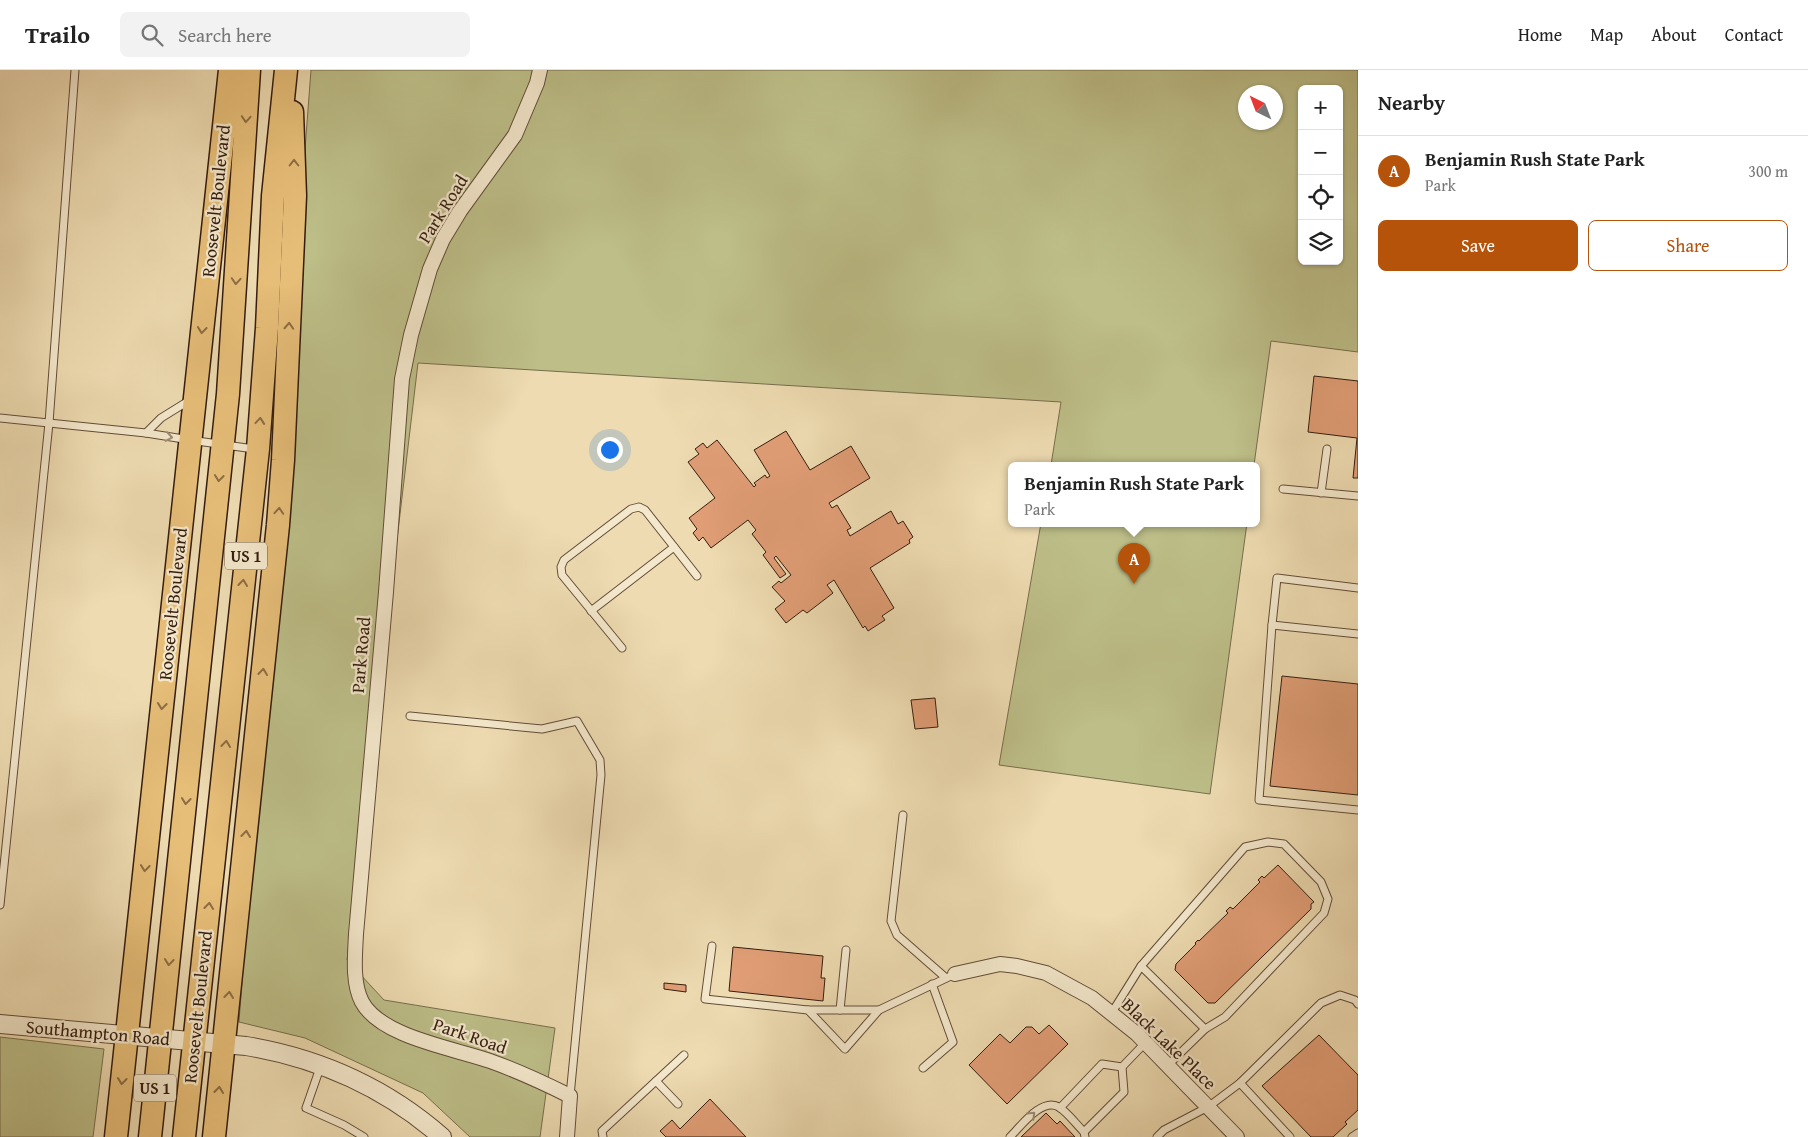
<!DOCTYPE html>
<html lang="en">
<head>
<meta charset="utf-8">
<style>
	:root { --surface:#fff; --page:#f2f2f2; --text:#222; --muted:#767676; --line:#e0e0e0; --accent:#b45309 }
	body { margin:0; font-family:"Gentium Book Plus",serif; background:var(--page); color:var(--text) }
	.controls { position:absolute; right:15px; top:15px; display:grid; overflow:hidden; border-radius:8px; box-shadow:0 1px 4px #0004 }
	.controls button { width:45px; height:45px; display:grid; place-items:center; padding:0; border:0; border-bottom:1px solid var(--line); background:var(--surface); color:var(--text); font:25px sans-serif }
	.compass { position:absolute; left:1238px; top:15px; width:45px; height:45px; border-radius:50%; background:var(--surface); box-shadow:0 1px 4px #0004; rotate:318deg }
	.you { position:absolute; left:609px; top:379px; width:18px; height:18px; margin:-12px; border:4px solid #fff; border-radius:50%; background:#1a73e8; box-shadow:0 0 0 8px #1a73e833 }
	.badge { display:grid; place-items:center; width:32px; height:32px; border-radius:50%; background:var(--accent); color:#fff; font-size:16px; font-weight:700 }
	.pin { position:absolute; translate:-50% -41px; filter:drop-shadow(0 1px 2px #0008) }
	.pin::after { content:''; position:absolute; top:26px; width:18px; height:15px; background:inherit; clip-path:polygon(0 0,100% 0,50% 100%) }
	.popup { position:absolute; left:1008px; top:392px; width:252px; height:65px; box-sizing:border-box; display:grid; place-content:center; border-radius:8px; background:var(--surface); filter:drop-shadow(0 1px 4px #0005); font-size:16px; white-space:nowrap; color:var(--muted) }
	.popup b { font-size:19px; color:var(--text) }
	.popup::after { content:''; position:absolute; left:50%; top:100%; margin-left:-10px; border:10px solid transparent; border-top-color:var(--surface) }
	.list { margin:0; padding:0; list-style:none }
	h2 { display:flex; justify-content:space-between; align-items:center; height:65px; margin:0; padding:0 20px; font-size:21px }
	h2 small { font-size:16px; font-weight:400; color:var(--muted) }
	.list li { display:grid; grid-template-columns:32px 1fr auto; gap:15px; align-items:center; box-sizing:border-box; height:70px; padding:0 20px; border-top:1px solid var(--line) }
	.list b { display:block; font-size:19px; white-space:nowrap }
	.list p { margin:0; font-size:16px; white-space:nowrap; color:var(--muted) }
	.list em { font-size:16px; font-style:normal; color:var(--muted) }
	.actions { display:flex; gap:10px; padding:15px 20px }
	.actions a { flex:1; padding:11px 0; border:1px solid var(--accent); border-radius:8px; text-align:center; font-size:18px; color:var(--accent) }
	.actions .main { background:var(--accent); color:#fff }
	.icon { flex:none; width:28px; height:28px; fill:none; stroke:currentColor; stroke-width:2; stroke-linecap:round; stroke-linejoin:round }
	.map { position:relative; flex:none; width:1358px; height:1067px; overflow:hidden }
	header { display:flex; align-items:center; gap:30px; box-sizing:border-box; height:70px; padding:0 25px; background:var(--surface); border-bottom:1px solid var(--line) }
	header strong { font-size:24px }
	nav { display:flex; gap:28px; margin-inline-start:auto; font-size:18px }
	.search { width:350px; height:45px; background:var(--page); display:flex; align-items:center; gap:12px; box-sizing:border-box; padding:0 18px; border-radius:8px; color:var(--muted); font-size:19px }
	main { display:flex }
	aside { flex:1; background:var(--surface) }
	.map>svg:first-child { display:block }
	.green { fill:#bdbe88; stroke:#786d4c; fill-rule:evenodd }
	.building { fill:#e19e76; stroke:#341c0f }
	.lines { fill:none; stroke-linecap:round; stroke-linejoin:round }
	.service-casing { stroke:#624c38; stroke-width:9 }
	.minor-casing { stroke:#624c38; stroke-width:16 }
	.tertiary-casing { stroke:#624c38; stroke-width:20 }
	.trunk-casing { stroke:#341c0f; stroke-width:25 }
	.service { stroke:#f4e8cc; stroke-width:7 }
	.minor { stroke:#f4e8cc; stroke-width:14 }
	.tertiary { stroke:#f4e8cc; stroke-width:18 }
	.trunk { stroke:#e7be78; stroke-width:22 }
	.oneway { stroke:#8e6d44 }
	.oneway2 { stroke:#9e8c77 }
	.labels { text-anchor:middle; stroke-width:4.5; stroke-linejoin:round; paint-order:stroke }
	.shield { fill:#f4e8cc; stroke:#6e5948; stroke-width:1 }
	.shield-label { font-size:16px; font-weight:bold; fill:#341c0f }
	.street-label { font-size:18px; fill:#341c0f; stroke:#f4e8cc }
</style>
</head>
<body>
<header>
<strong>Trailo</strong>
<div class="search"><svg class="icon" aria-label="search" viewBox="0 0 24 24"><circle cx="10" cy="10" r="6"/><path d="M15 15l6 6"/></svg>Search here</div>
<nav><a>Home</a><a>Map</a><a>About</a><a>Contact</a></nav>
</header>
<main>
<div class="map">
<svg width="1358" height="1067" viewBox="0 0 1358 1067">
	<rect width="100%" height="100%" fill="#eedbb1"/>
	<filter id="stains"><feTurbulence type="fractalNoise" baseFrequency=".004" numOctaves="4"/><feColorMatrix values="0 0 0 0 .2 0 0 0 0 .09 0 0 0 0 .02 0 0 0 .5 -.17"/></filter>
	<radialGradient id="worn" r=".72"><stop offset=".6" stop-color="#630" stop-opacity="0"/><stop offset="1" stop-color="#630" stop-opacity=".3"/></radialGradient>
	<!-- green -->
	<g class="green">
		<path d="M311 0H1358V282L1271 271 1254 395H1051L1061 332 418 293 347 890 384 930 555 958 540 1067H470L423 1023 305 968 239 952ZM1302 19H1339V191H1302ZM1246 22H1276V52H1246Z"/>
		<path d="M1041 453H1247L1210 724 999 695Z"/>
		<path d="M0 967 104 979 93 1067H0Z"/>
	</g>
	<!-- building -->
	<g class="building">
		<path d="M1314 306 1358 311V408H1353L1357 368 1308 362Z"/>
		<path d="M786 361 810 400 851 376 870 408 829 433 832 438 837 435 851 458 847 460 850 466 891 441 898 454 903 451 913 467 909 470 910 473 870 498 894 538 882 546 885 550 868 561 865 556 863 558 834 510 827 515 833 523 807 543 803 540 786 553 775 539 785 531 772 517 779 511 781 513 791 505 776 486 774 488 786 504 780 508 763 485 766 482 752 464 756 460 748 450 711 478 703 467 699 471 693 463 697 459 689 448 715 428 688 392 699 384 695 379 703 373 707 378 717 370 754 417 756 415 754 413 765 405 767 408 770 406 754 380Z"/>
		<path d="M1282 606 1358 614V725L1270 716Z"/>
		<path d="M935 628 938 657 915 659 911 630Z"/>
		<path d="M1278 795 1314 832 1311 834V839L1215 933H1208L1175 900 1176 894 1196 874 1195 873 1198 870 1199 871 1228 843 1226 841 1230 837 1233 839 1260 812 1258 810 1262 806 1264 808Z"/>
		<path d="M733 877 823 886 821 908H825L823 931 729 921Z"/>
		<path d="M664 913 686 915V922L664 919Z"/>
		<path d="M1049 955 1068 974 1007 1034 969 995 1000 964 1010 973 1026 957H1032L1039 964Z"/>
		<path d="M1319 965 1358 1005V1040L1345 1052 1347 1054 1333 1067H1311L1262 1016Z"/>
		<path d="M710 1029 746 1067H666L660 1061 672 1050 680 1059Z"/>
		<path d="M1046 1043 1057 1054 1060 1051 1075 1067H1021Z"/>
	</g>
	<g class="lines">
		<!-- service casing -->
		<g class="service-casing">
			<g id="service">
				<path d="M190 330 161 348 146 363 190 370 254 379"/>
				<path d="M0 348 146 363"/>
				<path d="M1283 419 1358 426"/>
				<path d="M1321 423 1327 379"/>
				<path d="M1358 518 1277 508 1272 555 1358 564"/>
				<path d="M591 541 674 477"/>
				<path d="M1272 555 1259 730 1358 740"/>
				<path d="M622 578 562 505 561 497 564 490 631 439 639 437 645 440 697 506"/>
				<path d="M410 646 542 659 577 651 600 690 601 705 570 1026"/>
				<path d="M903 745 891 851 897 865 946 908"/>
				<path d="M0 835 49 353 75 0"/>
				<path d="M712 876 705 929 808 940 845 979 879 940 955 904"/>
				<path d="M1141 896 1245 777 1268 772 1284 774 1321 812 1328 829 1324 843 1225 947 1205 959"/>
				<path d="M808 940H879"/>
				<path d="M840 940 846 880"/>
				<path d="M1111 944 1141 896 1205 959 1167 996"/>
				<path d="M321 995 306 1038 344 1055 364 1067"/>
				<path d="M923 998 953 972 932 914"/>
				<path d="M656 1011 678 1034"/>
				<path d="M1240 1013 1290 1067"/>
				<path d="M1060 1038 1102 994 1122 997 1145 973"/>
				<path d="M1084 1062 1124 1022 1122 997"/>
				<path d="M603 1067 602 1061 684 985"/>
				<path d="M1010 1067C1021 1056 1042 1027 1059 1037 1068 1043 1076 1054 1084 1062L1085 1067"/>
				<path d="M1157 1067 1164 1060 1208 1037 1240 1013 1321 933 1340 925 1355 930 1358 934"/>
				<path d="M1352 1067 1358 1063"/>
			</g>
		</g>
		<!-- minor casing -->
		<g class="minor-casing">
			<g id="minor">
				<path d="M540 0 537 13 515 65 460 141 443 169 430 199 411 265 402 309 386 522 356 864C355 885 352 913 362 932 381 967 453 978 490 991 518 1001 544 1013 570 1026L567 1067"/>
				<path d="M955 904 1000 894 1017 896 1046 903 1092 928 1137 964 1237 1067"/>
			</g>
		</g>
		<!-- tertiary casing -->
		<g class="tertiary-casing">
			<path id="tertiary" d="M0 954 246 976C318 988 386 1018 442 1067"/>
		</g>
		<!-- trunk casing -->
		<g class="trunk-casing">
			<g id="trunk">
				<path d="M116 1067 230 0"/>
				<path d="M150 1067 228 324 249 0"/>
				<path d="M184 1067 258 379 267 258 273 126 286 0"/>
				<path d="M214 1067 278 455 283 390 295 126 292 42"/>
			</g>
		</g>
		<!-- service -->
		<use href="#service" class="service"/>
		<!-- minor -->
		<use href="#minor" class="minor"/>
		<!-- tertiary -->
		<use href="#tertiary" class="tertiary"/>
		<!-- trunk -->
		<use href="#trunk" class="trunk"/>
	</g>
	<!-- one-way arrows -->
	<defs><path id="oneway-chevron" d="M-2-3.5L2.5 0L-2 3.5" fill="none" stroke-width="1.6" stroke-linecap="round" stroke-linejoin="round" transform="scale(1.25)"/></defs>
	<g class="oneway">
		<use href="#oneway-chevron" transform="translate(246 49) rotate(94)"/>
		<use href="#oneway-chevron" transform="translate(294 93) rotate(-90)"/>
		<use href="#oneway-chevron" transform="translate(236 211) rotate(94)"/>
		<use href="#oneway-chevron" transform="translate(289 256) rotate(-87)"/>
		<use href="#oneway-chevron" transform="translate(202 260) rotate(96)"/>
		<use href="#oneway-chevron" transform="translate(260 351) rotate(-85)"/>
		<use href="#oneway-chevron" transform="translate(219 408) rotate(96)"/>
		<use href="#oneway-chevron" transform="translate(279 441) rotate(-86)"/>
		<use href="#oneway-chevron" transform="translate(243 513) rotate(-84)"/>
		<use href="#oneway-chevron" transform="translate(263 602) rotate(-84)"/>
		<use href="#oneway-chevron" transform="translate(162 636) rotate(96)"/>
		<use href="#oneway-chevron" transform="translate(226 674) rotate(-84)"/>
		<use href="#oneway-chevron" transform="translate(186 731) rotate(96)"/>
		<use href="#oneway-chevron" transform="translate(246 764) rotate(-84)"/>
		<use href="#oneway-chevron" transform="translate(145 798) rotate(96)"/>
		<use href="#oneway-chevron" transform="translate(209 836) rotate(-84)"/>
		<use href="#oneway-chevron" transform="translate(169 892) rotate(96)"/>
		<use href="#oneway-chevron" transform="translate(229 925) rotate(-84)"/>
		<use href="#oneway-chevron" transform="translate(122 1011) rotate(96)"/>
		<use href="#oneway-chevron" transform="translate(219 1020) rotate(-84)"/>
	</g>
	<g class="oneway2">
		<use href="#oneway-chevron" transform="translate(169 367) rotate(10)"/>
		<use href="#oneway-chevron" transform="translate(1032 1045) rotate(-44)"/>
	</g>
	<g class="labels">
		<!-- shield labels -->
		<g class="shield">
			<rect x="225" y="472.5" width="42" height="27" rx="4"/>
			<rect x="134" y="1004.5" width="42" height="27" rx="4"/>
		</g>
		<g class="shield-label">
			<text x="246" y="492">US 1</text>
			<text x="155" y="1024">US 1</text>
		</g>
		<!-- street labels -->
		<g class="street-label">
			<text transform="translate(216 131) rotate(-84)" y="6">Roosevelt Boulevard</text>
			<text transform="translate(443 139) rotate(-58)" y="6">Park Road</text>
			<text transform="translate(173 534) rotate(-84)" y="6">Roosevelt Boulevard</text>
			<text transform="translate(361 585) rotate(-85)" y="6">Park Road</text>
			<text transform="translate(198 937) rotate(-84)" y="6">Roosevelt Boulevard</text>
			<text transform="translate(98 963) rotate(5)" y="6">Southampton Road</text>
			<text transform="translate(470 966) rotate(19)" y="6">Park Road</text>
			<text transform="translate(1169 974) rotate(44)" y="6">Black Lake Place</text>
		</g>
	</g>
	<rect width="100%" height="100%" filter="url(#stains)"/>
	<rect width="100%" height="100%" fill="url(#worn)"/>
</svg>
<div class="controls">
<button>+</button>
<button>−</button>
<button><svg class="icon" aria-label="locate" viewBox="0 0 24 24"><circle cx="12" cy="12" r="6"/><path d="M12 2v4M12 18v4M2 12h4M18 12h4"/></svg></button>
<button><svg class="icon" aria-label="layers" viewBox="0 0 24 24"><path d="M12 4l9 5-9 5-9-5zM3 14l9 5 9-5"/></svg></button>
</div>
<svg class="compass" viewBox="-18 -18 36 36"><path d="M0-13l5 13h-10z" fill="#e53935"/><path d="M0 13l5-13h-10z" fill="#767676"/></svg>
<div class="you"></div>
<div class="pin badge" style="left:1134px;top:514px">A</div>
<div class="popup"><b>Benjamin Rush State Park</b>Park</div>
</div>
<aside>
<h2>Nearby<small></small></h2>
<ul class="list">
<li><span class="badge">A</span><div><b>Benjamin Rush State Park</b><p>Park</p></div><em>300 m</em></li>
</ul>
<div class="actions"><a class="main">Save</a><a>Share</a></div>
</aside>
</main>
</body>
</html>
